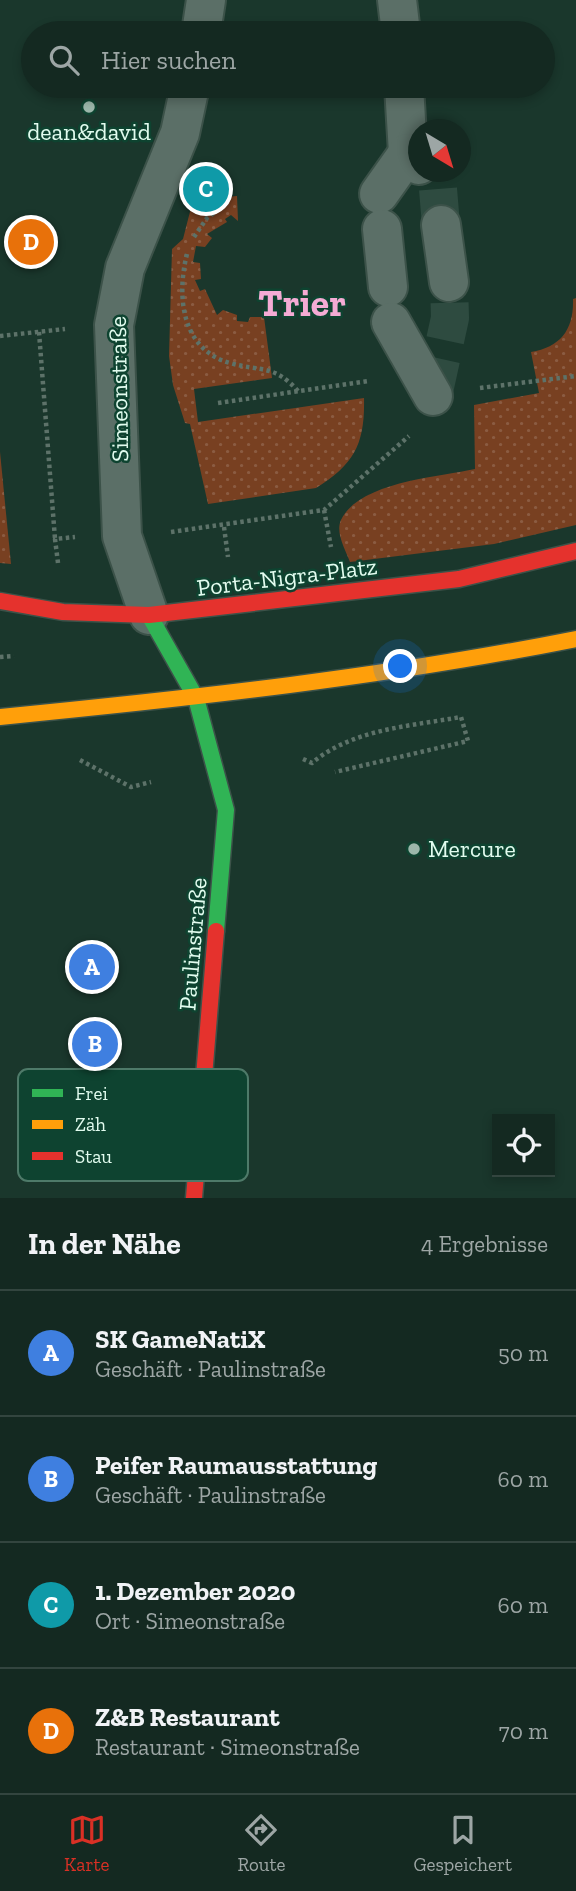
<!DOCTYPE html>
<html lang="de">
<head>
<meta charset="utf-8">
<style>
	:root { --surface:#142921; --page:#21352e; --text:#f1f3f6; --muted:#9da6a5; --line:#33453f; --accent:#d93025 }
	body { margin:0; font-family:"Zilla Slab",serif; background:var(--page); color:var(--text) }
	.controls { position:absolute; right:21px; bottom:21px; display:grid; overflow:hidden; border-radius:0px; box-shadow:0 4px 10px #0003 }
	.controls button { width:63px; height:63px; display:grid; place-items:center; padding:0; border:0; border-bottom:2px solid var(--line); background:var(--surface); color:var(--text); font:35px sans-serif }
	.compass { position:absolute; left:408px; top:119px; width:63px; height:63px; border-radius:50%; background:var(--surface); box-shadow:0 4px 10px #0003; rotate:142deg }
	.you { position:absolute; left:401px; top:667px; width:24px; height:24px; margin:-18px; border:5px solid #fff; border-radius:50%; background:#1a73e8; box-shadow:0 0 0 10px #1a73e833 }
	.badge { display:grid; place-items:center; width:46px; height:46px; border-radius:50%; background:var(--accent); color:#fff; font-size:23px; font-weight:700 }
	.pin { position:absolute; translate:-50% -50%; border:4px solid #fff; box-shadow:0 2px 7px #0006 }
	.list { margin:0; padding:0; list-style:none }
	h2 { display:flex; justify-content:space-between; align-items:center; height:91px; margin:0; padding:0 28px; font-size:30px }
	h2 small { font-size:23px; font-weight:400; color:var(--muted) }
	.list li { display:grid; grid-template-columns:46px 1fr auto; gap:21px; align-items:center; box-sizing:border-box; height:126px; padding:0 28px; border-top:2px solid var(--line) }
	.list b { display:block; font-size:26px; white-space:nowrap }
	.list p { margin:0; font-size:23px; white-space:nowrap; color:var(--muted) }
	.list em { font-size:23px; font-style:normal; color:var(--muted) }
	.icon { flex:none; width:38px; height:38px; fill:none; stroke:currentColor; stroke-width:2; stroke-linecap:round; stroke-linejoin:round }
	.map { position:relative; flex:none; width:576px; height:1198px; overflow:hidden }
	.search { position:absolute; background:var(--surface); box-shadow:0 4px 10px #0003; left:21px; right:21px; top:21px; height:77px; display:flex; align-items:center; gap:18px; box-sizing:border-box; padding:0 24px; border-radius:38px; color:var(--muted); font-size:26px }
	.sheet { height:595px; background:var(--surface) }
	nav { display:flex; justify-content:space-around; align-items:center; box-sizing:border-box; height:98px; border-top:2px solid var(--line); background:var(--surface); font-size:19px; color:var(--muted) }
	nav a { display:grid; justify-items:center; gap:4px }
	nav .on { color:var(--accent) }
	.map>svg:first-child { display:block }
	.park { fill:url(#park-dots) }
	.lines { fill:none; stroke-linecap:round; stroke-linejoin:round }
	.street-tunnel { stroke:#2e4b40; stroke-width:38; stroke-dasharray:38 19; stroke-linecap:butt }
	.street-casing { stroke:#3c5249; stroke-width:42 }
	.fast-casing { stroke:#3c5249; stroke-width:19 }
	.slow-casing { stroke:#3c5249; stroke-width:19 }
	.jam-casing { stroke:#3c5249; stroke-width:19 }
	.path { stroke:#5d7269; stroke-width:4.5; stroke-dasharray:3.5 3.5; stroke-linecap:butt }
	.street { stroke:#5b6f67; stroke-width:38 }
	.fast { stroke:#30b455; stroke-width:16 }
	.slow { stroke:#ff9f0a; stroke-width:16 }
	.jam { stroke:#e5322d; stroke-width:16 }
	.poi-dot { fill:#9cb7ab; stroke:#0e4330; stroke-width:2.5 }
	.labels { text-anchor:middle; stroke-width:5; stroke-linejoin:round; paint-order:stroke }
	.poi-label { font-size:24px; fill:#e2fcef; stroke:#0e4330 }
	.street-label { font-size:24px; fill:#e2fcef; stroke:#0e4330 }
	.town-label { font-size:38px; font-weight:bold; fill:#f4abd4; stroke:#0e4330 }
	.key { fill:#0e4330; stroke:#4e7a69; stroke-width:2 }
	.key-label { font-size:19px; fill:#e2fcef }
</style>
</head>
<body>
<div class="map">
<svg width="576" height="1198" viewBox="0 0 576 1198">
	<defs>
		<pattern id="park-dots" width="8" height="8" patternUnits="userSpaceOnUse" patternTransform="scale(1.75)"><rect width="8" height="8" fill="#784021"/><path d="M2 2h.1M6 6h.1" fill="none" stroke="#8b5c42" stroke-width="1.8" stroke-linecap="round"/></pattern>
	</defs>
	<rect width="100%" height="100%" fill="#1a372c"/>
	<!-- park -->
	<g class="park">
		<path d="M237 196 238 221 231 215 225 219 227 222 207 234 212 238 205 247 196 246 193 262 200 263 201 279 195 280 200 291 205 289 217 315 223 310 237 315V321L248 322 250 317H264L272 378 194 389 198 422 364 398C365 443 355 464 316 488L208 504 190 424 185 423 173 385 169 356 172 249 183 239 193 200Z"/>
		<path d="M576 298V525L494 544 350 562C346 551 335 533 341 520 359 482 438 477 475 469L474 405 539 393 531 352C561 347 574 329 573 299Z"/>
		<path d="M0 452 11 564 0 563Z"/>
	</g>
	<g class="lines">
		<!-- street-tunnel -->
		<g class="street-tunnel">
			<path d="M438 189 441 225"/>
			<path d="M433 396 450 318 449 282"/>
		</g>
		<!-- street casing -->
		<g class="street-casing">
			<g id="street">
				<path d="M397 0 401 33"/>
				<path d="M201 33 206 0"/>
				<path d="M404 86 408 153 419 165"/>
				<path d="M379 194 408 153"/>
				<path d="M441 225 449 282"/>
				<path d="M382 229 388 287"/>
				<path d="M391 322 433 396"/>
				<path d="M149 615 122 536 114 325 125 268 180 133 190 86"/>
			</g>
		</g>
		<!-- fast casing -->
		<g class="fast-casing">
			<path id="fast" d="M149 615 196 698 226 810 216 931"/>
		</g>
		<!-- slow casing -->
		<g class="slow-casing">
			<path id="slow" d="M0 717C194 698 385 677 576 639"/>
		</g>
		<!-- jam casing -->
		<g class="jam-casing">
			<g id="jam">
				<path d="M0 601 63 612 149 615 459 579 576 551"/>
				<path d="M194 1198 216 931"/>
			</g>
		</g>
		<!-- path -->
		<g class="path">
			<path d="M194 237 207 218 218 210 221 199"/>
			<path d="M187 254C176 297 182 350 230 363 261 372 274 364 298 391"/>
			<path d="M39 332 55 539"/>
			<path d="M0 336 65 329"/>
			<path d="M480 388 576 376"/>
			<path d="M218 403 368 381"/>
			<path d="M324 510 331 547"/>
			<path d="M224 527 228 557"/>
			<path d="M171 532 324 510 409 436"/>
			<path d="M58 563 55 539 75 537"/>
			<path d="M0 657 14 656"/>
			<path d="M303 759 312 763C352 729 411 726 461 717L468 741 335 772"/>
			<path d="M80 760 131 787 151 782"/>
		</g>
		<!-- street -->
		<use href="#street" class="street"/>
		<!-- fast -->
		<use href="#fast" class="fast"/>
		<!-- slow -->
		<use href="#slow" class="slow"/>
		<!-- jam -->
		<use href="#jam" class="jam"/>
	</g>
	<!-- markers -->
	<g class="poi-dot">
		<circle cx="89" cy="107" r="7"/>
		<circle cx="414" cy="849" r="7"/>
	</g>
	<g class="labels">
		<!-- poi labels -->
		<g class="poi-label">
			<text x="89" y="140">dean&amp;david</text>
			<text x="428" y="857" text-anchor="start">Mercure</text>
		</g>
		<!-- street labels -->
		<g class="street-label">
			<text transform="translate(119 389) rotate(-91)" y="8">Simeonstraße</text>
			<text transform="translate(287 577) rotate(-7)" y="8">Porta-Nigra-Platz</text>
			<text transform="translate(193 944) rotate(-85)" y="8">Paulinstraße</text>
		</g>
		<!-- town labels -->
		<g class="town-label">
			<text x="302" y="316">Trier</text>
		</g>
	</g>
	<!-- legend -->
	<rect x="18" y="1069" width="230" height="112" rx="10" class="key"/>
	<rect x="32" y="1089" width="31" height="8" fill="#30b455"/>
	<rect x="32" y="1120" width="31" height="9" fill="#ff9f0a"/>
	<rect x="32" y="1152" width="31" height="8" fill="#e5322d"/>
	<g class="key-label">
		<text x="75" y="1100">Frei</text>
		<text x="75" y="1131">Zäh</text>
		<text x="75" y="1163">Stau</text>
	</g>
</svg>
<div class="controls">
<button><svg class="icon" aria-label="locate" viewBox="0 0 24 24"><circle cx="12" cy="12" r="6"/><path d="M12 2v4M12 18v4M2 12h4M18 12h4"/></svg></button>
</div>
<svg class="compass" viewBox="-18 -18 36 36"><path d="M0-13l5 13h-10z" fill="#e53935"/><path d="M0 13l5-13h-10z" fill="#9da6a5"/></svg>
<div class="you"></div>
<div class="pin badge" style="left:92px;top:967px;background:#3f7fe0">A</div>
<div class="pin badge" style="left:95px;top:1044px;background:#3f7fe0">B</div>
<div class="pin badge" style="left:206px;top:189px;background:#0f9aa8">C</div>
<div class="pin badge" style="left:31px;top:242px;background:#e8710a">D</div>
<div class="search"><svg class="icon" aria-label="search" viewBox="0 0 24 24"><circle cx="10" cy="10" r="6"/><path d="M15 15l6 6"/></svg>Hier suchen</div>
</div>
<section class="sheet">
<h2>In der Nähe<small>4 Ergebnisse</small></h2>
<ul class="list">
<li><span class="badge" style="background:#3f7fe0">A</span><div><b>SK GameNatiX</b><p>Geschäft · Paulinstraße</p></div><em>50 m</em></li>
<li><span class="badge" style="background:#3f7fe0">B</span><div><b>Peifer Raumausstattung</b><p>Geschäft · Paulinstraße</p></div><em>60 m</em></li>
<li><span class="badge" style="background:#0f9aa8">C</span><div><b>1. Dezember 2020</b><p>Ort · Simeonstraße</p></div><em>60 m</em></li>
<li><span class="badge" style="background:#e8710a">D</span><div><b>Z&amp;B Restaurant</b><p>Restaurant · Simeonstraße</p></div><em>70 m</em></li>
</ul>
</section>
<nav>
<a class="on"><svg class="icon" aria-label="map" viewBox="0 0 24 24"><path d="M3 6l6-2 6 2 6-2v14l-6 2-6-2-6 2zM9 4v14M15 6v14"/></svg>Karte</a>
<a><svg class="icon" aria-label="directions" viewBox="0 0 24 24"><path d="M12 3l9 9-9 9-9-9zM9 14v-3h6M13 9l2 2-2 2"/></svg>Route</a>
<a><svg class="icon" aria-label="saved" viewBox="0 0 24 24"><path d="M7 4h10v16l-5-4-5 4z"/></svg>Gespeichert</a>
</nav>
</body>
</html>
